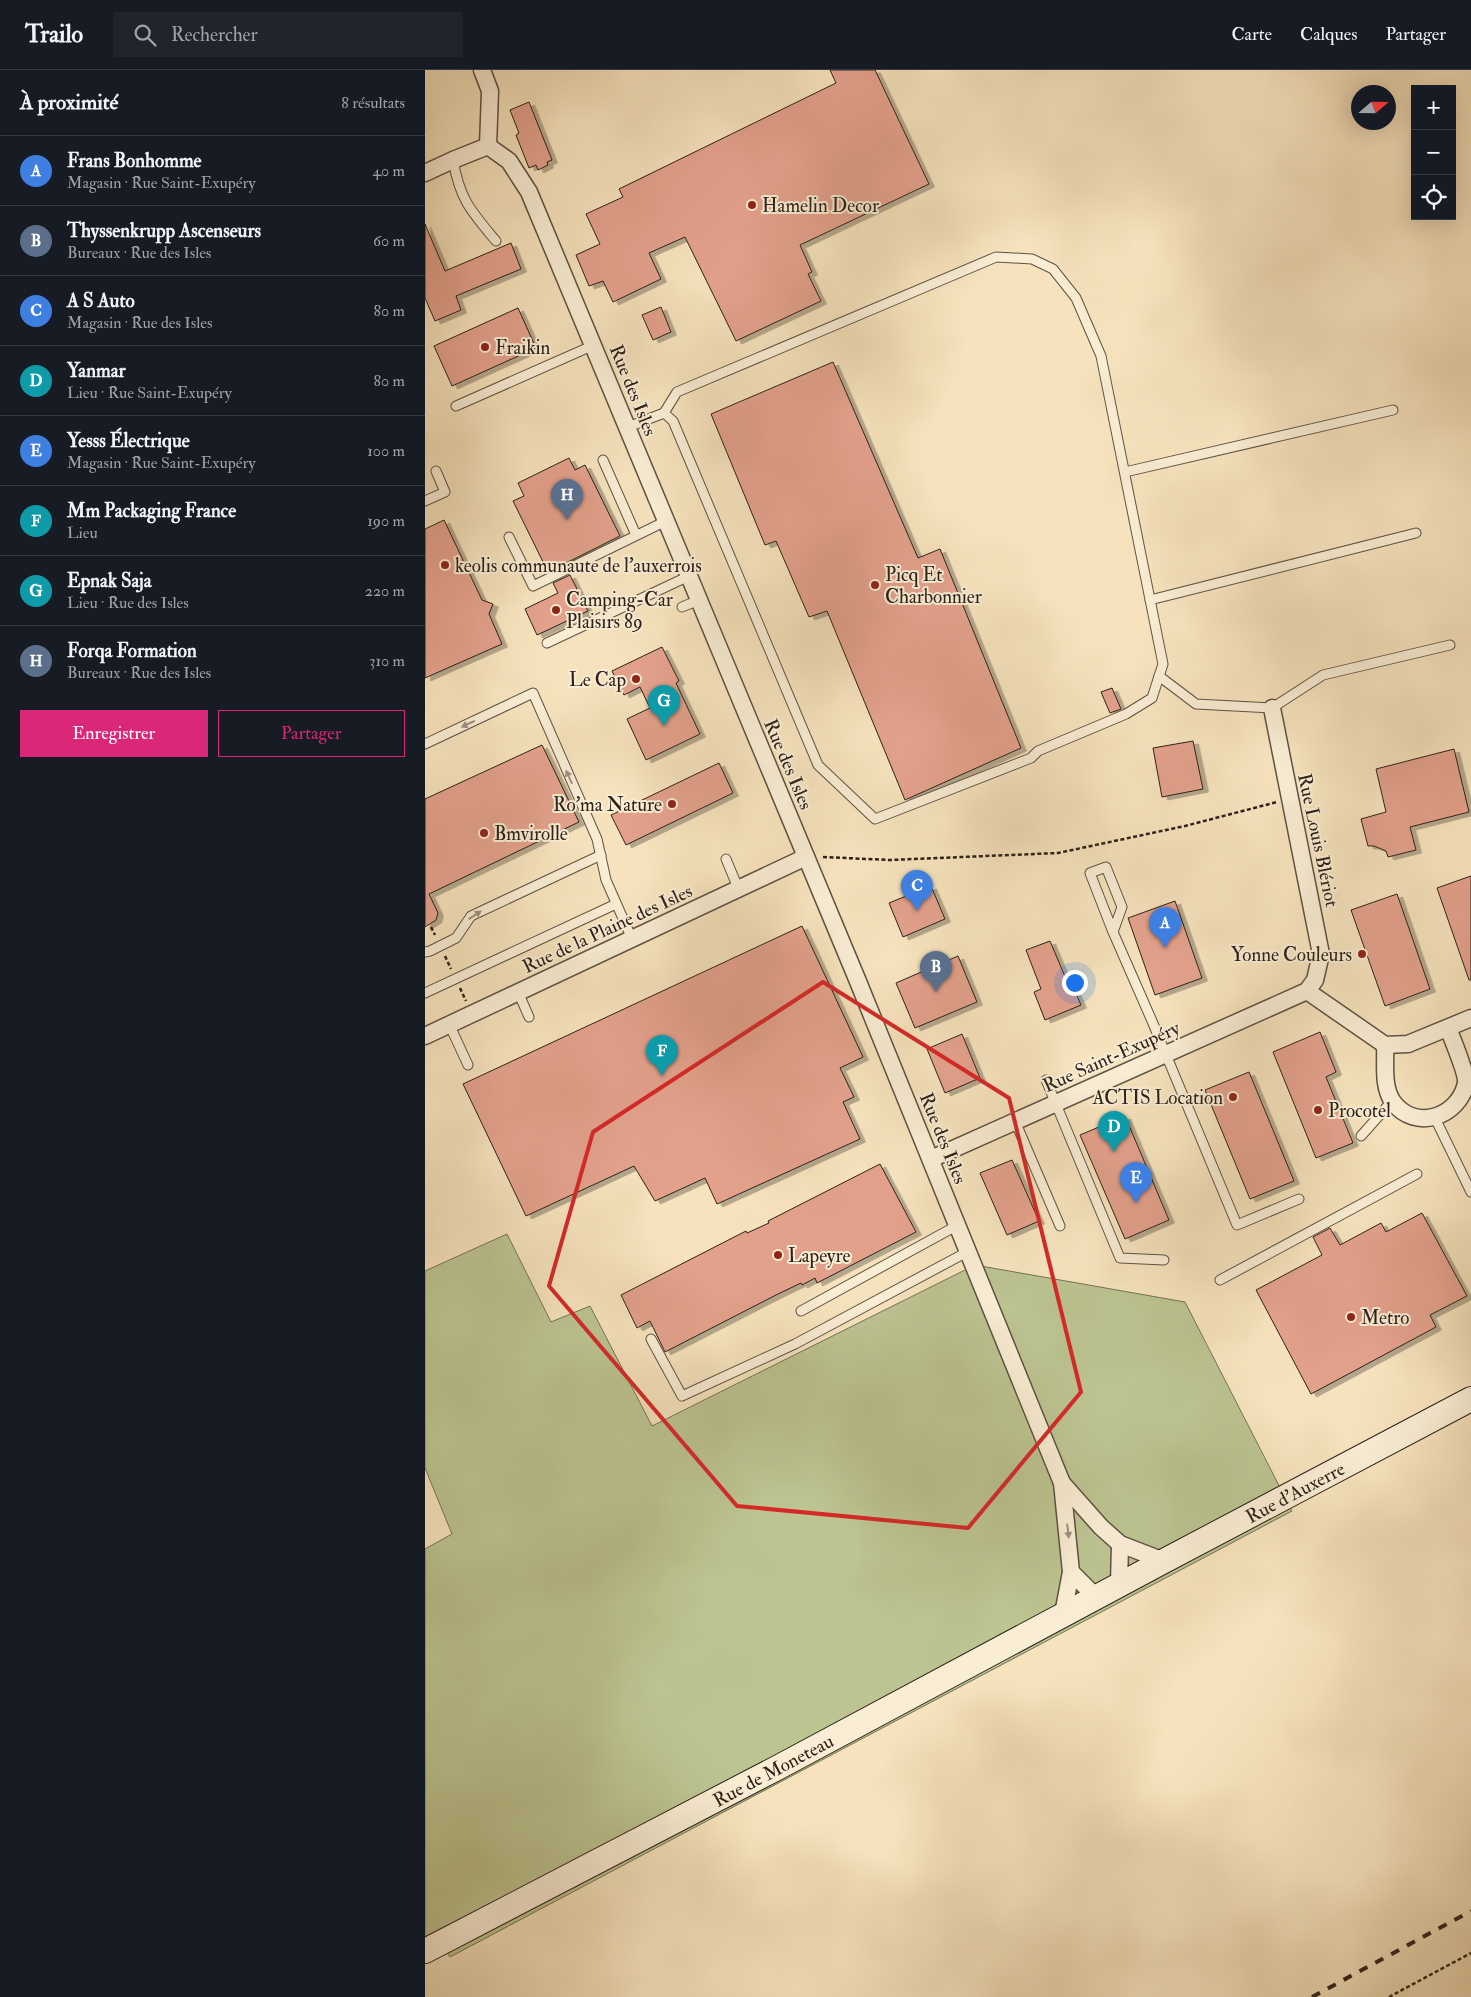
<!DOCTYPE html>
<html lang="fr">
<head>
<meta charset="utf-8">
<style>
	:root { --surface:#171b24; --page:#20242c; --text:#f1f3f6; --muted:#9ea1a6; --line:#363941; --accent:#db2777 }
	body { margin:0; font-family:"IM FELL Double Pica",serif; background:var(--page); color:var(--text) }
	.controls { position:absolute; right:15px; top:15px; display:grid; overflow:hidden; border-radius:0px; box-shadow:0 5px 20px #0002 }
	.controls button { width:45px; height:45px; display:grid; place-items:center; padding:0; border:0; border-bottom:1px solid var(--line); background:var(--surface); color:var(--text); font:25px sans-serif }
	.compass { position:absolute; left:926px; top:15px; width:45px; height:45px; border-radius:50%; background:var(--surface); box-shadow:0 5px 20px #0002; rotate:70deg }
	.you { position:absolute; left:649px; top:912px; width:18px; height:18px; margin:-12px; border:4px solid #fff; border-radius:50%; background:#1a73e8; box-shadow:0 0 0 8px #1a73e833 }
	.badge { display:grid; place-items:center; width:32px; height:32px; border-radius:50%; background:var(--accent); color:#fff; font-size:16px; font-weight:700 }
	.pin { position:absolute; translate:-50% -41px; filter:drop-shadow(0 1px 2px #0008) }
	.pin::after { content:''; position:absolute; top:26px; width:18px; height:15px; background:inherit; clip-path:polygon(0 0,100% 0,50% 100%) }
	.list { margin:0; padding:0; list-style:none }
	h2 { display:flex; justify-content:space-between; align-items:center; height:65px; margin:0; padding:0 20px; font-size:21px }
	h2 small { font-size:16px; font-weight:400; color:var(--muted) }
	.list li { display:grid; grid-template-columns:32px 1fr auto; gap:15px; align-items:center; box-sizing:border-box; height:70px; padding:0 20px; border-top:1px solid var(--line) }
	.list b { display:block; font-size:19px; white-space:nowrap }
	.list p { margin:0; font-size:16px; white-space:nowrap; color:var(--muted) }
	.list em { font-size:16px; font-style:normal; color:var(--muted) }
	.actions { display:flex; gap:10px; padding:15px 20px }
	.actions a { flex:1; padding:11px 0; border:1px solid var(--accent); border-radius:0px; text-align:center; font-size:18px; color:var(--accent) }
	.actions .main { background:var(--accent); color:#fff }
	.icon { flex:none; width:28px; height:28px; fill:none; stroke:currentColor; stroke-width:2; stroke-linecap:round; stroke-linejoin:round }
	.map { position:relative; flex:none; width:1046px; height:1927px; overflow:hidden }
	header { display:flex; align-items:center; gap:30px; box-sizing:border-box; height:70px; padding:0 25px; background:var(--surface); border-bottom:1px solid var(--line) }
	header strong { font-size:24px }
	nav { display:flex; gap:28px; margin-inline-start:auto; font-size:18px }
	.search { width:350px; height:45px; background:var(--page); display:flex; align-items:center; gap:12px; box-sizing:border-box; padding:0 18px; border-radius:0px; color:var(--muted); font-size:19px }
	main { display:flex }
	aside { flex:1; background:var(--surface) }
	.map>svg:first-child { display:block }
	.green { fill:#bcc491; stroke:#747255 }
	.building { fill:#e3a18c; stroke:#2b2119; filter:url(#shadow) }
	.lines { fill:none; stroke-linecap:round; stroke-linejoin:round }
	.service-casing { stroke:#5e5242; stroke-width:11 }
	.minor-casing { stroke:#5e5242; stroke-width:19 }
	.secondary-casing { stroke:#2b2119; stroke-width:26 }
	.path { stroke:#2b2119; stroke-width:2.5; stroke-dasharray:4 2.5; stroke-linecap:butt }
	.service { stroke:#f9edd4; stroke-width:9 }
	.minor { stroke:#f9edd4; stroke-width:16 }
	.secondary { stroke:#f9edd4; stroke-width:24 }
	.rail { stroke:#2b2119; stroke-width:4; stroke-dasharray:9 9; stroke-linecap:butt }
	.oneway { fill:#9c9180 }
	.marked { fill:none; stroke:#d62828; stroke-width:4; stroke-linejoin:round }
	.poi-dot { fill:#8f2418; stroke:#f9edd4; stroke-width:2 }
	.labels { text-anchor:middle; stroke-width:4; stroke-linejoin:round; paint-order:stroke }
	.poi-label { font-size:19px; fill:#2b2119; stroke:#f9edd4; text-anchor:start }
	.street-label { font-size:19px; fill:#2b2119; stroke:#f9edd4 }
</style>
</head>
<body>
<header>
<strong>Trailo</strong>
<div class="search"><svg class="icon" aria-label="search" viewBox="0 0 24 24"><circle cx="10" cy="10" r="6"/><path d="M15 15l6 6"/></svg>Rechercher</div>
<nav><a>Carte</a><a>Calques</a><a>Partager</a></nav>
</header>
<main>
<aside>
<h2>À proximité<small>8 résultats</small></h2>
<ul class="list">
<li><span class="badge" style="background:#3f7fe0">A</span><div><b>Frans Bonhomme</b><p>Magasin · Rue Saint-Exupéry</p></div><em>40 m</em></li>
<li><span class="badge" style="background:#5c6f8a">B</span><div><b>Thyssenkrupp Ascenseurs</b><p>Bureaux · Rue des Isles</p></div><em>60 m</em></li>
<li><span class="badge" style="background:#3f7fe0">C</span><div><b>A S Auto</b><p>Magasin · Rue des Isles</p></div><em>80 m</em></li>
<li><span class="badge" style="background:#0f9aa8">D</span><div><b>Yanmar</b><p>Lieu · Rue Saint-Exupéry</p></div><em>80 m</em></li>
<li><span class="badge" style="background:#3f7fe0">E</span><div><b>Yesss Électrique</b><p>Magasin · Rue Saint-Exupéry</p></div><em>100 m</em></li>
<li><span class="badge" style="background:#0f9aa8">F</span><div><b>Mm Packaging France</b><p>Lieu</p></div><em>190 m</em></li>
<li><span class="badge" style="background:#0f9aa8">G</span><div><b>Epnak Saja</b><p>Lieu · Rue des Isles</p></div><em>220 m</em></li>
<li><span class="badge" style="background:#5c6f8a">H</span><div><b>Forqa Formation</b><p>Bureaux · Rue des Isles</p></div><em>310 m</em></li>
</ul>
<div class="actions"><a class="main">Enregistrer</a><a>Partager</a></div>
</aside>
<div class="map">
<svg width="1046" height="1927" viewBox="0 0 1046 1927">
	<defs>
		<filter id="shadow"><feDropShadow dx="5.5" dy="3" stdDeviation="0" flood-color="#0004"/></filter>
	</defs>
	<rect width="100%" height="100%" fill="#f6e3bd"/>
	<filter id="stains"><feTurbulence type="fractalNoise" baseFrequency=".004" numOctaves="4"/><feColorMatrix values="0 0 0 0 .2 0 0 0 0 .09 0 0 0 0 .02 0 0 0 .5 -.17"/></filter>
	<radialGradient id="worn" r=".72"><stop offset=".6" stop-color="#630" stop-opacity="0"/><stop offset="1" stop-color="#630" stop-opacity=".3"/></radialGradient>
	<!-- green -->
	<path class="green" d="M82 1164 126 1252 165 1236 227 1356 550 1195 760 1232 867 1441 25 1887 10 1865 0 1870V1479L27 1464 0 1398V1201Z"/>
	<!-- building -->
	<g class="building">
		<path d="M405 0H450L504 114 375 175 387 202 383 204 396 231 311 271 260 167 224 183 236 209 188 232 178 211 164 216 151 185 175 174 161 144 198 127 194 119 411 13Z"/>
		<path d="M104 32 127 90 122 92 123 95 113 100 111 95 104 98 91 65 94 63 85 40Z"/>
		<path d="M0 154 20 201 86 173 96 199 31 226 36 240 10 251 0 228Z"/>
		<path d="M236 237 246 262 228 270 217 245Z"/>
		<path d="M93 238 111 278 27 316 9 276Z"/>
		<path d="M408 292 493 488 515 479 596 678 480 730 402 541 384 547 351 471 340 475 286 344Z"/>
		<path d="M144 388 150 400 160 395 195 466 123 502 88 431 99 426 93 413Z"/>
		<path d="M19 450 57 530 68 534 64 544 77 574 0 608V459Z"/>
		<path d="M145 505 163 541 112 565 100 539 133 523 128 513Z"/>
		<path d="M237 577 254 611 251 613 275 664 221 690 202 649 225 638 215 617 199 625 187 601Z"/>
		<path d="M687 618 696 639 685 643 676 622Z"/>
		<path d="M768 671 778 719 737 727 728 678Z"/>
		<path d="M117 675 154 752 4 824 13 843 11 850 0 857V729Z"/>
		<path d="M1029 679 1044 742 985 757 991 780 963 787 961 781 949 776H943L936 749 961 742 951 699Z"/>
		<path d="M294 693 308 723 201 775 186 745Z"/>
		<path d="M1046 806V910H1044L1012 818Z"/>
		<path d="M506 816 520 849 478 867 464 833Z"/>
		<path d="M972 824 1005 919 960 936 926 840Z"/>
		<path d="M750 831 777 908 730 925 703 848Z"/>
		<path d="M377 856 438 987 415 998 429 1027 418 1032 435 1069 292 1134 280 1108 230 1131 209 1096 101 1146 38 1014Z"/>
		<path d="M625 871 641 909 644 908 656 935 620 950 609 922 616 919 601 880Z"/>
		<path d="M533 886 552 932 490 958 471 913Z"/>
		<path d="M895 962 911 1002 901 1007 928 1073 891 1088 848 982Z"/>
		<path d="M537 964 555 1008 520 1023 502 979Z"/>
		<path d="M824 1002 869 1111 825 1129 780 1020Z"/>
		<path d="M700 1046 744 1150 700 1169 655 1065Z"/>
		<path d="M587 1090 614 1151 582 1165 555 1103Z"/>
		<path d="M455 1094 491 1162 392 1213 390 1208 377 1215 376 1213 353 1224 240 1282 225 1251 212 1258 196 1225 321 1161 322 1163 344 1153 343 1151Z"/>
		<path d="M997 1143 1042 1226 1005 1245 1011 1257 886 1324 831 1220 897 1185 888 1167 905 1158 915 1175 956 1153 961 1162Z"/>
	</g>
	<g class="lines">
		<!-- service casing -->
		<g class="service-casing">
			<g id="service">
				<path d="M28 90C35 130 46 141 71 171"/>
				<path d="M31 336 169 275"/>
				<path d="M203 357 239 343 252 322 571 187 607 189 628 199 651 228 676 286 738 594 727 628 701 644 613 681 606 688 450 749 393 695 248 351 239 343"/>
				<path d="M178 390 211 465"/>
				<path d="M700 402 968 340"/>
				<path d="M0 431 20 422 11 401"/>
				<path d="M84 467 108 516 241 451"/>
				<path d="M725 530 991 463"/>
				<path d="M257 537 274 530"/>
				<path d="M122 573 264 506"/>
				<path d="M734 606 771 634 847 638 898 605 1025 575"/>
				<path d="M0 674 108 623 172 769 181 810 207 869"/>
				<path d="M301 789 313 818"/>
				<path d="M688 862 697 837 681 797 665 803 688 862 727 951 812 1155 874 1129"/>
				<path d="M0 882 5 881 31 868 46 846 176 785"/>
				<path d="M93 922 104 947"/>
				<path d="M0 923 191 834"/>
				<path d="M24 954 43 995"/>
				<path d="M621 1010 695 1188 739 1190"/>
				<path d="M1010 1048 1046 1122"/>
				<path d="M590 1051 635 1156"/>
				<path d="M936 1066 967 1031"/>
				<path d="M795 1210 992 1104"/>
				<path d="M376 1241 533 1155"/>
				<path d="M226 1269 257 1326 370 1274 544 1181"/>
			</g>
		</g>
		<!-- minor casing -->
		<g class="minor-casing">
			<g id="minor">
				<path d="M57 0 65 21 63 76"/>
				<path d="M63 76 84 91 104 122 432 909 637 1413 646 1502 638 1544"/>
				<path d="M0 103 28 90 63 76"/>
				<path d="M882 921 960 975 983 974 1046 948"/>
				<path d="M0 966 381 787"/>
				<path d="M960 975C961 993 957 1017 968 1032 990 1062 1034 1047 1041 1013 1042 1004 1027 968 1023 958"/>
				<path d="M506 1089 882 921 890 910 896 884 847 638"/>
				<path d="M637 1413 676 1457 695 1474 739 1491"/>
				<path d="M646 1502 671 1527"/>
				<path d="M694 1515 695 1474"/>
			</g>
		</g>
		<!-- secondary casing -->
		<g class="secondary-casing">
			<path id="secondary" d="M0 1881 352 1698 739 1491 1046 1329"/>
		</g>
		<!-- path -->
		<g class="path">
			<path d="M398 787 465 790 633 783 760 756 852 732"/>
			<path d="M6 857 10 865"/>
			<path d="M20 886 26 899"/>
			<path d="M35 918 41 931"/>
			<path d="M964 1927 1046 1883"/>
		</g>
		<!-- service -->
		<use href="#service" class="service"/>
		<!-- minor -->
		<use href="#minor" class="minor"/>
		<!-- secondary -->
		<use href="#secondary" class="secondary"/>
		<!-- rail -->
		<path class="rail" d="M887 1927 1046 1841"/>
	</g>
	<!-- one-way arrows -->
	<defs><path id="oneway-solid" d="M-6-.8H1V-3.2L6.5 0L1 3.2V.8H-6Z" transform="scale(1.25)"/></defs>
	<g class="oneway">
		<use href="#oneway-solid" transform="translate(43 654) rotate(155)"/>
		<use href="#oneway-solid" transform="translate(144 707) rotate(-114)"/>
		<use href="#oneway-solid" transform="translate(50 845) rotate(-33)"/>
		<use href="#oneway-solid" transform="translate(643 1461) rotate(83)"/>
	</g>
	<!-- marked area -->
	<path class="marked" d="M398 912 584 1028 656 1322 543 1458 312 1436 124 1216 168 1062Z"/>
	<!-- markers -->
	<g class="poi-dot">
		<circle cx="327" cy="135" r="5"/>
		<circle cx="60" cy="277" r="5"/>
		<circle cx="20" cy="495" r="5"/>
		<circle cx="450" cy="515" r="5"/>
		<circle cx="131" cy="540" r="5"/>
		<circle cx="211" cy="609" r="5"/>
		<circle cx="247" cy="734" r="5"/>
		<circle cx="59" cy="763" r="5"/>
		<circle cx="937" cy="884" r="5"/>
		<circle cx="808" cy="1027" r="5"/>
		<circle cx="893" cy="1040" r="5"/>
		<circle cx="353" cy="1185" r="5"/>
		<circle cx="926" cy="1247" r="5"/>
	</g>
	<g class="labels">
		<!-- poi labels -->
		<g class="poi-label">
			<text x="337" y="142">Hamelin Decor</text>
			<text x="70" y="284">Fraikin</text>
			<text x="30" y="502">keolis communaute de l'auxerrois</text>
			<text x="460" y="511">Picq Et<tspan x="460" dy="22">Charbonnier</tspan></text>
			<text x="141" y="536">Camping-Car<tspan x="141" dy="22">Plaisirs 89</tspan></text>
			<text x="201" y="616" text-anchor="end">Le Cap</text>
			<text x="237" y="741" text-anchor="end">Ro'ma Nature</text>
			<text x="69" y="770">Bmvirolle</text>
			<text x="927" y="891" text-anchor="end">Yonne Couleurs</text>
			<text x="798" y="1034" text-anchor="end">ACTIS Location</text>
			<text x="903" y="1047">Procotel</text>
			<text x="363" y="1192">Lapeyre</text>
			<text x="936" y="1254">Metro</text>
		</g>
		<!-- street labels -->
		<g class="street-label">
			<text transform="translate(209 320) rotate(68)" y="7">Rue des Isles</text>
			<text transform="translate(364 694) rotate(67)" y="7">Rue des Isles</text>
			<text transform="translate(894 770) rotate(78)" y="7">Rue Louis Blériot</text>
			<text transform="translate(182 858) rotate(-25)" y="7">Rue de la Plaine des Isles</text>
			<text transform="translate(686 986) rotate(-24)" y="7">Rue Saint-Exupéry</text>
			<text transform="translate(519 1068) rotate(68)" y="7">Rue des Isles</text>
			<text transform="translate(870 1422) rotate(-28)" y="7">Rue d'Auxerre</text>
			<text transform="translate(348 1700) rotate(-28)" y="7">Rue de Moneteau</text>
		</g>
	</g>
	<rect width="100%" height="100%" filter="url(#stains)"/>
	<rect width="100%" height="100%" fill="url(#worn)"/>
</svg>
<div class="controls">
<button>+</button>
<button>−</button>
<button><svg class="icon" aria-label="locate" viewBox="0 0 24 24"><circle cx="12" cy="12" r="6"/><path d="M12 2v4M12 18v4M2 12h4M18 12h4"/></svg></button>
</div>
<svg class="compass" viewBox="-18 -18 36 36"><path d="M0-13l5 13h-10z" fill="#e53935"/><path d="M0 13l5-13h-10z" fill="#9ea1a6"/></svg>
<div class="you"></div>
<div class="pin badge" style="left:740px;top:878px;background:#3f7fe0">A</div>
<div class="pin badge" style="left:511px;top:922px;background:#5c6f8a">B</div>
<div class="pin badge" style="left:492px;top:841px;background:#3f7fe0">C</div>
<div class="pin badge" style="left:689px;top:1082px;background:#0f9aa8">D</div>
<div class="pin badge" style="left:711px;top:1133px;background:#3f7fe0">E</div>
<div class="pin badge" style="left:237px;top:1006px;background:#0f9aa8">F</div>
<div class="pin badge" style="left:239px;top:656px;background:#0f9aa8">G</div>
<div class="pin badge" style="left:142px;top:450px;background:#5c6f8a">H</div>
</div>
</main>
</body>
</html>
